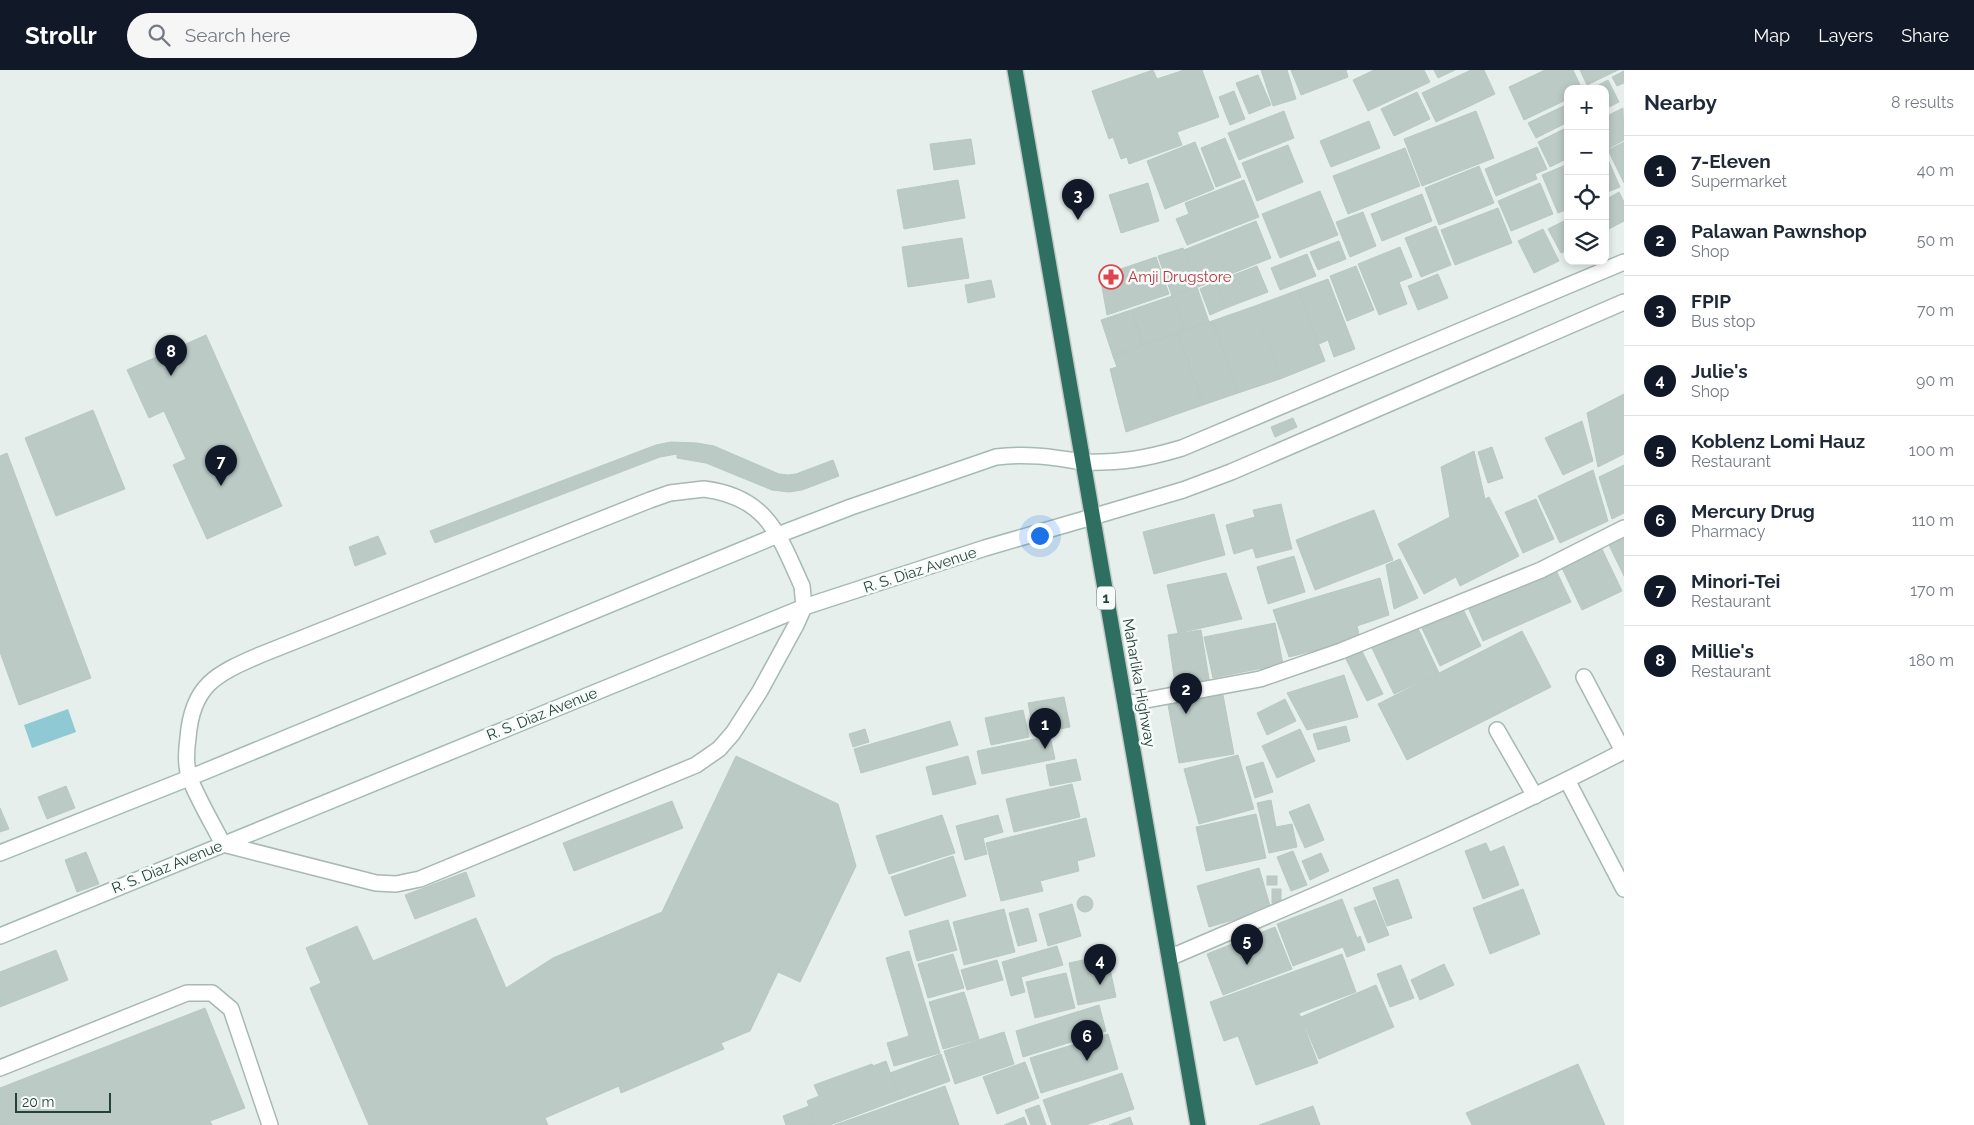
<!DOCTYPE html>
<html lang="en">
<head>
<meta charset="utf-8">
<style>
	:root { --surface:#fff; --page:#f6f6f7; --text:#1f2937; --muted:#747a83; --line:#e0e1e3; --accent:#111827 }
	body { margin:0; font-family:Raleway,sans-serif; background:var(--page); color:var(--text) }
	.controls { position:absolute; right:15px; top:15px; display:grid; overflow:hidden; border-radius:10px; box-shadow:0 2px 8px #0003 }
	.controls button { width:45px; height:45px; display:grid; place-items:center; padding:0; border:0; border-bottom:1px solid var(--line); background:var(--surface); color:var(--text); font:25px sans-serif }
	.scale { position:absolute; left:15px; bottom:12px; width:96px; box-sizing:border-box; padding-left:5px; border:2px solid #24423a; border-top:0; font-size:14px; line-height:18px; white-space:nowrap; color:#24423a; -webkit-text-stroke:4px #f7fbf9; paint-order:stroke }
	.you { position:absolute; left:1039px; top:465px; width:18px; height:18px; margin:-12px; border:4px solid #fff; border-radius:50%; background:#1a73e8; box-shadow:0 0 0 8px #1a73e833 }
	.badge { display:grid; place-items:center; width:32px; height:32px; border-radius:50%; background:var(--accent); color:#fff; font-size:16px; font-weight:700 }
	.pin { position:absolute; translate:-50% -41px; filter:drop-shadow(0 1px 2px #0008) }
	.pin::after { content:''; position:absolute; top:26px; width:18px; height:15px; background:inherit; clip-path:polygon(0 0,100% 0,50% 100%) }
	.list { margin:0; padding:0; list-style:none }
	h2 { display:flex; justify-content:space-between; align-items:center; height:65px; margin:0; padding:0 20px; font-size:21px }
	h2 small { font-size:16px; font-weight:400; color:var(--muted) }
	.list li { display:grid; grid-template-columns:32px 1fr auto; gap:15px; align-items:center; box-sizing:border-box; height:70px; padding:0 20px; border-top:1px solid var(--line) }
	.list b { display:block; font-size:19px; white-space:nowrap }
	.list p { margin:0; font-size:16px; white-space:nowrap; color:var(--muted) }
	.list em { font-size:16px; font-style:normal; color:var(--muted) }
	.icon { flex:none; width:28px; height:28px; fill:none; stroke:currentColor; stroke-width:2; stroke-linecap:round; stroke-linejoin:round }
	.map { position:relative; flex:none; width:1624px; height:1055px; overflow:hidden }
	header { display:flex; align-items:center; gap:30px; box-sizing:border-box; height:70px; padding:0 25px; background:var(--accent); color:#fff }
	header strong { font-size:24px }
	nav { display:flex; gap:28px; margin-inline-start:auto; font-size:18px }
	.search { width:350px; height:45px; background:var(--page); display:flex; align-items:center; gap:12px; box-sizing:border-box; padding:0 18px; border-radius:28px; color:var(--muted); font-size:19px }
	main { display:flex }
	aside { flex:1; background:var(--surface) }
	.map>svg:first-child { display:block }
	.water { fill:#8ec9d4 }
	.building { fill:#bbcac4; stroke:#b8c9c2 }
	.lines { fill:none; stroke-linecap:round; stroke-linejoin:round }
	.lane-casing { stroke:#a8b8b2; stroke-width:18 }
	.street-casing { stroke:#a8b8b2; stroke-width:18 }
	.secondary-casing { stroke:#a4bbb3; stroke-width:18 }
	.highway-casing { stroke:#c2cac8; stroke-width:18 }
	.lane { stroke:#fff; stroke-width:15 }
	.street { stroke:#fff; stroke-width:15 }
	.secondary { stroke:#fff; stroke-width:15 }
	.highway { stroke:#2f6f62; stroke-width:15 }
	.labels { text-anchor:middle; stroke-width:5; stroke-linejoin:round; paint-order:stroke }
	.shield { fill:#f7fbf9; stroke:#637a73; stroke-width:1 }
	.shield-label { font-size:14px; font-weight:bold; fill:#24423a }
	.health-label { font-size:15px; fill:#be3a42; stroke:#f7fbf9; text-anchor:start }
	.street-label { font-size:15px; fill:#24423a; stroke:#f7fbf9 }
</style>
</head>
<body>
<header>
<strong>Strollr</strong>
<div class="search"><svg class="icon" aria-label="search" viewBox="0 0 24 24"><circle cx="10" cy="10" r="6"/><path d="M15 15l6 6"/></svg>Search here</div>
<nav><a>Map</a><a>Layers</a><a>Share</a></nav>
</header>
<main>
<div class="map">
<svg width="1624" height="1055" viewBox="0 0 1624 1055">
	<rect width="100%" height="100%" fill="#e6efeb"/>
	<!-- water -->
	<path class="water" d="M68 639 76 662 32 678 24 655Z"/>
	<!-- building -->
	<g class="building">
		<path d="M1153 0 1157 9 1184 0H1202L1219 47 1177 62 1182 75 1129 94 1127 87 1121 89 1113 67 1109 69 1092 21Z"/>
		<path d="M1261 0H1287L1296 29 1273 36Z"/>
		<path d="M1291 0H1346L1348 7 1301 25Z"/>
		<path d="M1374 0H1424L1430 12 1368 41 1353 10Z"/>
		<path d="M1434 0H1455L1438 8Z"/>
		<path d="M1471 0H1484L1495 24 1436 52 1422 23Z"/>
		<path d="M1545 0H1573L1582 19H1568V29L1524 50 1509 17Z"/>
		<path d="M1580 0H1618L1587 15Z"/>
		<path d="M1624 1V13L1617 16 1612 7Z"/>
		<path d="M1258 5 1271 35 1249 44 1236 13Z"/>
		<path d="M1608 10 1619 32 1605 39V19H1591Z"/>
		<path d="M1234 21 1245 49 1230 55 1219 27Z"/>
		<path d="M1417 22 1430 49 1394 66 1381 39Z"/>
		<path d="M1568 34V52L1536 68 1528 53Z"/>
		<path d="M1623 38 1624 70 1609 78 1605 71V47Z"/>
		<path d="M1284 41 1294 68 1239 90 1228 63Z"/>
		<path d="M1476 41 1494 88 1422 116 1404 69Z"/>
		<path d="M1369 51 1380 78 1331 97 1320 71Z"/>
		<path d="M1568 57V88L1550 97 1538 72Z"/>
		<path d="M1225 68 1241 107 1216 117 1201 78Z"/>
		<path d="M971 69 975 94 934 100 930 74Z"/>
		<path d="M1195 72 1214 119 1165 139 1147 91Z"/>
		<path d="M1624 72V113L1608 80Z"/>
		<path d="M1288 75 1303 112 1257 131 1242 93Z"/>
		<path d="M1537 77 1547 99 1535 104 1537 109 1496 126 1485 99Z"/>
		<path d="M1405 78 1420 116 1348 144 1333 106Z"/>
		<path d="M1605 83 1620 117 1605 123Z"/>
		<path d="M1568 94V139L1558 143 1542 105Z"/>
		<path d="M1479 96 1494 133 1439 155 1425 118Z"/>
		<path d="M958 110 965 148 904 159 897 120Z"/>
		<path d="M1244 110 1259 147 1187 175 1176 149 1189 144 1185 133Z"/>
		<path d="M1148 113 1159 151 1121 163 1109 125Z"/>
		<path d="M1540 113 1553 144 1511 161 1498 131Z"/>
		<path d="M1320 121 1338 165 1280 188 1262 144Z"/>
		<path d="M1619 122 1624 132V151L1605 161V130Z"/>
		<path d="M1422 124 1432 151 1382 171 1371 144Z"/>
		<path d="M1498 138 1512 173 1455 195 1441 160Z"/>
		<path d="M1363 142 1376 176 1350 187 1336 152Z"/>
		<path d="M1568 149V180L1561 183 1548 159Z"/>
		<path d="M1256 151 1271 188 1198 217 1184 180Z"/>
		<path d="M1436 156 1451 195 1421 207 1405 168Z"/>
		<path d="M1543 159 1559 191 1534 203 1518 171Z"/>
		<path d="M962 168 969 208 908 217 902 177Z"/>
		<path d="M1339 171 1346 189 1318 200 1310 182Z"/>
		<path d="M1400 177 1412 207 1399 212 1407 234 1379 245 1358 194Z"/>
		<path d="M1183 178 1197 217 1172 226 1158 186Z"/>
		<path d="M1307 184 1316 206 1280 220 1271 198Z"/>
		<path d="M1156 187 1169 224 1107 245 1100 206Z"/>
		<path d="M1257 196 1268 222 1226 238 1215 212Z"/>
		<path d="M1356 196 1374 240 1347 251 1330 206Z"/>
		<path d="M1438 204 1448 228 1418 240 1408 216Z"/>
		<path d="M1328 209 1355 279 1334 287 1328 270 1319 274 1298 220Z"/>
		<path d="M991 210 995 227 968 233 965 215Z"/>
		<path d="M1215 212 1226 238 1210 245 1200 219Z"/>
		<path d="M1197 217 1209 252 1184 261 1172 226Z"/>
		<path d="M1298 220 1325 291 1280 309 1255 236Z"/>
		<path d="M1172 226 1184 261 1143 275 1131 240Z"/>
		<path d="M1255 236 1280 309 1238 323 1212 251Z"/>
		<path d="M1131 240 1143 275 1113 286 1101 250Z"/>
		<path d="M1212 251 1238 323 1203 335 1178 263Z"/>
		<path d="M1178 263 1203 335 1126 362 1110 299 1117 297 1113 286Z"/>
		<path d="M206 265 282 436 207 469 173 395 186 389 164 341 149 348 127 300Z"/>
		<path d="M1624 324V384L1598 397 1587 343Z"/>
		<path d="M93 340 125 419 56 446 25 368Z"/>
		<path d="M1293 348 1297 357 1275 367 1271 357Z"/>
		<path d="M1582 351 1593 391 1563 405 1545 368Z"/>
		<path d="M671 372 697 373 714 376 779 404 788 405 796 404 833 390 839 406 802 420 789 422 772 420 706 393 677 388V384L660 387 435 473 430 461 656 375Z"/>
		<path d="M1492 377 1503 408 1488 413 1478 382Z"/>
		<path d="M1474 381 1485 429 1489 427 1519 486 1460 516 1456 507 1424 524 1398 474 1450 447 1441 397Z"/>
		<path d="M7 383 91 608 19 635 0 582V386Z"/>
		<path d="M1624 395V443L1612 449 1599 407Z"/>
		<path d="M1593 400 1608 451 1560 473 1538 426Z"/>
		<path d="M1536 429 1554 469 1523 483 1505 442Z"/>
		<path d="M1281 434 1292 479 1256 488 1253 478 1234 484 1226 455 1255 447 1253 440Z"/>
		<path d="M1374 440 1393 490 1315 520 1296 470Z"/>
		<path d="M1214 444 1225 485 1154 504 1143 462Z"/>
		<path d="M1624 463V506L1607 471Z"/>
		<path d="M378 466 386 484 355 496 349 477Z"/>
		<path d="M1600 475 1622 521 1582 540 1560 494Z"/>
		<path d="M1294 486 1305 522 1268 534 1257 497Z"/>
		<path d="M1400 489 1418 528 1394 539 1386 495Z"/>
		<path d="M1554 496 1571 532 1483 571 1467 535Z"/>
		<path d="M1226 503 1242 549 1178 563 1167 515Z"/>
		<path d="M1380 508 1389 545 1357 556 1360 569 1289 587 1273 540Z"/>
		<path d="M1461 535 1481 576 1440 596 1420 554Z"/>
		<path d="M1415 552 1439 603 1394 624 1370 574Z"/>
		<path d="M1275 553 1283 594 1213 608 1204 567Z"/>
		<path d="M1201 560 1210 615 1176 620 1168 565Z"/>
		<path d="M1522 561 1551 617 1407 690 1378 634Z"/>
		<path d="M1361 579 1383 624 1367 631 1345 587Z"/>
		<path d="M1344 605 1358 647 1307 660 1287 623Z"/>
		<path d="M1223 625 1234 684 1179 693 1168 635Z"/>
		<path d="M1064 627 1070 657 1034 664 1028 633Z"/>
		<path d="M1285 629 1296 651 1267 665 1257 643Z"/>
		<path d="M1023 640 1029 667 991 675 985 648Z"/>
		<path d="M950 651 958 675 861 703 854 679Z"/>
		<path d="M1346 656 1350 671 1318 680 1313 664Z"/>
		<path d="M865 659 869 672 853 677 849 664Z"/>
		<path d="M1300 659 1315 691 1277 708 1262 676Z"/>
		<path d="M1050 666 1055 689 982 704 977 681Z"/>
		<path d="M1238 685 1254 739 1199 754 1184 699Z"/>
		<path d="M736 686 838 734 856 796 800 912 778 902 750 961 721 973 724 979 621 1023 619 1016 545 1048 548 1055H369L310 918 321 913 306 878 357 856 373 891 476 848 506 918 553 888 662 842Z"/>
		<path d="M968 686 976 714 933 725 926 697Z"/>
		<path d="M1076 689 1081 710 1050 716 1046 695Z"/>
		<path d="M1263 692 1273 722 1255 728 1246 697Z"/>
		<path d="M1072 714 1080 747 1014 762 1006 729Z"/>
		<path d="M66 716 75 738 47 749 38 727Z"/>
		<path d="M1271 730 1276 757 1292 754 1297 777 1269 783 1257 733Z"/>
		<path d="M672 731 683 758 574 801 563 773Z"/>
		<path d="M1309 734 1324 770 1305 778 1289 742Z"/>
		<path d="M0 738 9 759 0 762Z"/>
		<path d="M1256 744 1266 788 1206 801 1196 757Z"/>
		<path d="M942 745 955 783 889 804 876 766Z"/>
		<path d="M998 745 1003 762 983 768 987 784 965 790 956 756Z"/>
		<path d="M1086 748 1095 786 1077 791 1079 801 1040 811 1043 821 1001 831 986 773Z"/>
		<path d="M1486 773 1490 782 1504 776 1519 815 1483 829 1465 781Z"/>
		<path d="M1293 781 1307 815 1291 821 1277 787Z"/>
		<path d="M86 782 99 814 77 822 65 790Z"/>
		<path d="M1321 783 1329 801 1310 810 1302 791Z"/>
		<path d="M953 786 966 826 905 846 891 807Z"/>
		<path d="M1259 798 1271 839 1209 857 1197 816Z"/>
		<path d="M466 802 475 826 415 849 405 825Z"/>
		<rect x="1267" y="806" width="10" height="9"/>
		<path d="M1398 809 1412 848 1387 856 1373 818Z"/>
		<rect x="1272" y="819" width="9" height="14"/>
		<path d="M1523 819 1540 864 1490 884 1473 838Z"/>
		<circle cx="1085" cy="834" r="8"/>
		<path d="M1342 829 1357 868 1360 866 1365 880 1347 887 1343 877 1293 896 1277 854Z"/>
		<path d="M1375 830 1389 865 1368 873 1354 838Z"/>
		<path d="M1072 834 1081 866 1048 876 1039 844Z"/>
		<path d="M1028 838 1037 871 1018 876 1009 843Z"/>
		<path d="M1004 839 1015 882 964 895 953 852Z"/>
		<path d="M948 850 957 880 917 891 909 861Z"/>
		<path d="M1275 857 1292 899 1223 925 1207 884Z"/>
		<path d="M1057 876 1063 895 1021 907 1025 922 1011 926 1002 892Z"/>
		<path d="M56 880 68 910 0 937V902Z"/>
		<path d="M909 881 940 983 894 996 887 973 909 966 886 888Z"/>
		<path d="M953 884 964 918 928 928 918 894Z"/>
		<path d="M1342 884 1356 922 1299 943 1318 993 1256 1015 1238 966 1224 971 1210 932Z"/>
		<path d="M1107 885 1116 927 1078 935 1069 893Z"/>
		<path d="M997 890 1003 910 967 920 961 900Z"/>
		<path d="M1444 894 1454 915 1420 930 1411 910Z"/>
		<path d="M1401 895 1414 928 1390 937 1377 904Z"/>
		<path d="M1066 903 1075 938 1035 948 1026 912Z"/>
		<path d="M1376 915 1394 957 1319 989 1301 947Z"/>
		<path d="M964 922 979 969 943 979 929 932Z"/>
		<path d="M1099 935 1106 961 1023 987 1016 961Z"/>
		<path d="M205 938 245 1038 210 1051 212 1055H0V1018Z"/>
		<path d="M1004 962 1014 994 955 1014 944 981Z"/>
		<path d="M1108 964 1118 999 1041 1023 1030 988Z"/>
		<path d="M941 984 950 1011 900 1029 890 1003Z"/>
		<path d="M886 991 900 1029 830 1055H816L807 1031 819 1026 814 1015 872 994 873 996Z"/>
		<path d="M1025 992 1039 1028 997 1044 983 1007Z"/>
		<path d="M1578 994 1605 1055H1472L1466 1043Z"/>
		<path d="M1122 1003 1134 1039 1086 1055H1052L1043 1030Z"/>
		<path d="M945 1016 959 1055H835Z"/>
		<path d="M1039 1035 1046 1055H1031L1025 1040Z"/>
		<path d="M809 1036 816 1055H786L783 1046Z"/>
		<path d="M1313 1036 1320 1055H1259Z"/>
		<path d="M1024 1047 1027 1055H1004Z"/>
		<path d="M1130 1047 1133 1055H1109Z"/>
	</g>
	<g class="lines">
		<!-- lane casing -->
		<g class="lane-casing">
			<g id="lane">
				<path d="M1584 607 1623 681"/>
				<path d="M1497 660 1535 726"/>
				<path d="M1567 710 1624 819"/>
				<path d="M0 998 187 923H212L231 939 270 1055"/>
			</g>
		</g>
		<!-- street casing -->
		<g class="street-casing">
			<g id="street">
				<path d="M1082 392C1121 393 1145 389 1182 378L1624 192"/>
				<path d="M704 419C768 427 779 466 802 516L804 537 796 555 760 621 733 663 719 679 696 695 420 809 396 814 376 813 223 774C212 753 199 731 190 709 185 696 186 682 188 668 192 615 216 604 260 585L650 430 670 423Z"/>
				<path d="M1092 447 1183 420 1231 402 1624 232"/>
				<path d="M1125 634 1260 609 1341 581 1541 500 1624 458"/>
				<path d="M1169 888C1322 822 1476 758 1624 681"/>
			</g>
		</g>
		<!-- secondary casing -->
		<g class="secondary-casing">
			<g id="secondary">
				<path d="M0 783 189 708 778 465 851 437 996 387C1026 383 1053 387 1082 392"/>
				<path d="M0 866 804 537 985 478 1092 447"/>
			</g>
		</g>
		<!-- highway casing -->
		<g class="highway-casing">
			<path id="highway" d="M1015 0 1198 1055"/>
		</g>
		<!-- lane -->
		<use href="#lane" class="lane"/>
		<!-- street -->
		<use href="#street" class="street"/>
		<!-- secondary -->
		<use href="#secondary" class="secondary"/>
		<!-- highway -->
		<use href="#highway" class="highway"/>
	</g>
	<!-- icons -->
	<defs>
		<g id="pharmacy-ring" transform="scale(1.25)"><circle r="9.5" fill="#f7fbf9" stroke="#e0444e" stroke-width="1.5"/><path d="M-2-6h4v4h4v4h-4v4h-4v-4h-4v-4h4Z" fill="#e0444e"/></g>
	</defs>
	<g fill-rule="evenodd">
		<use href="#pharmacy-ring" x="1111" y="207"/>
	</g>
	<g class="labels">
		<!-- shield labels -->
		<rect class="shield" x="1097" y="516.5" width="18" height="23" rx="4"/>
		<g class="shield-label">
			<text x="1106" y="533">1</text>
		</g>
		<!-- health labels -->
		<g class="health-label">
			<text x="1128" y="212">Amji Drugstore</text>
		</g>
		<!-- street labels -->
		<g class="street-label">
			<text transform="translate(920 500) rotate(-18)" y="5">R. S. Diaz Avenue</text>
			<text transform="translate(1139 613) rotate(80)" y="5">Maharlika Highway</text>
			<text transform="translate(542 644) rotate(-22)" y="5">R. S. Diaz Avenue</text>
			<text transform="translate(167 797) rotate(-22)" y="5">R. S. Diaz Avenue</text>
		</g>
	</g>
</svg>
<div class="controls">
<button>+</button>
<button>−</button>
<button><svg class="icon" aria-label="locate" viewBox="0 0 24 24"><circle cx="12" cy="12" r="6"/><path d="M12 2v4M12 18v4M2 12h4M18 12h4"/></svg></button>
<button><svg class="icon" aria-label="layers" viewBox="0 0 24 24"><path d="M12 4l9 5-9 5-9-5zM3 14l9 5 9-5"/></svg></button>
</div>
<div class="scale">20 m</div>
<div class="you"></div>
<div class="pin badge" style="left:1045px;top:679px">1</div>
<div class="pin badge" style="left:1186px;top:644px">2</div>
<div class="pin badge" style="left:1078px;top:150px">3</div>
<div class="pin badge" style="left:1100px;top:915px">4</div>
<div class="pin badge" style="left:1247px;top:895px">5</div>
<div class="pin badge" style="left:1087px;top:991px">6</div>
<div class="pin badge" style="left:221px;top:416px">7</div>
<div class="pin badge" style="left:171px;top:306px">8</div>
</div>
<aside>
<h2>Nearby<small>8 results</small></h2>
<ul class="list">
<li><span class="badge">1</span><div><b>7-Eleven</b><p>Supermarket</p></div><em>40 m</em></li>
<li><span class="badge">2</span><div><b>Palawan Pawnshop</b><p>Shop</p></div><em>50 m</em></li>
<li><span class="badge">3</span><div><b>FPIP</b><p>Bus stop</p></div><em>70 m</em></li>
<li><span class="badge">4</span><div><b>Julie's</b><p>Shop</p></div><em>90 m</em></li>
<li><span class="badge">5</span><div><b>Koblenz Lomi Hauz</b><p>Restaurant</p></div><em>100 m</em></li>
<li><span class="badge">6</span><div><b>Mercury Drug</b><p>Pharmacy</p></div><em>110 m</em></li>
<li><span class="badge">7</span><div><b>Minori-Tei</b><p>Restaurant</p></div><em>170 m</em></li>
<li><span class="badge">8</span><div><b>Millie's</b><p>Restaurant</p></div><em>180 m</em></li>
</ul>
</aside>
</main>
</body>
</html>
